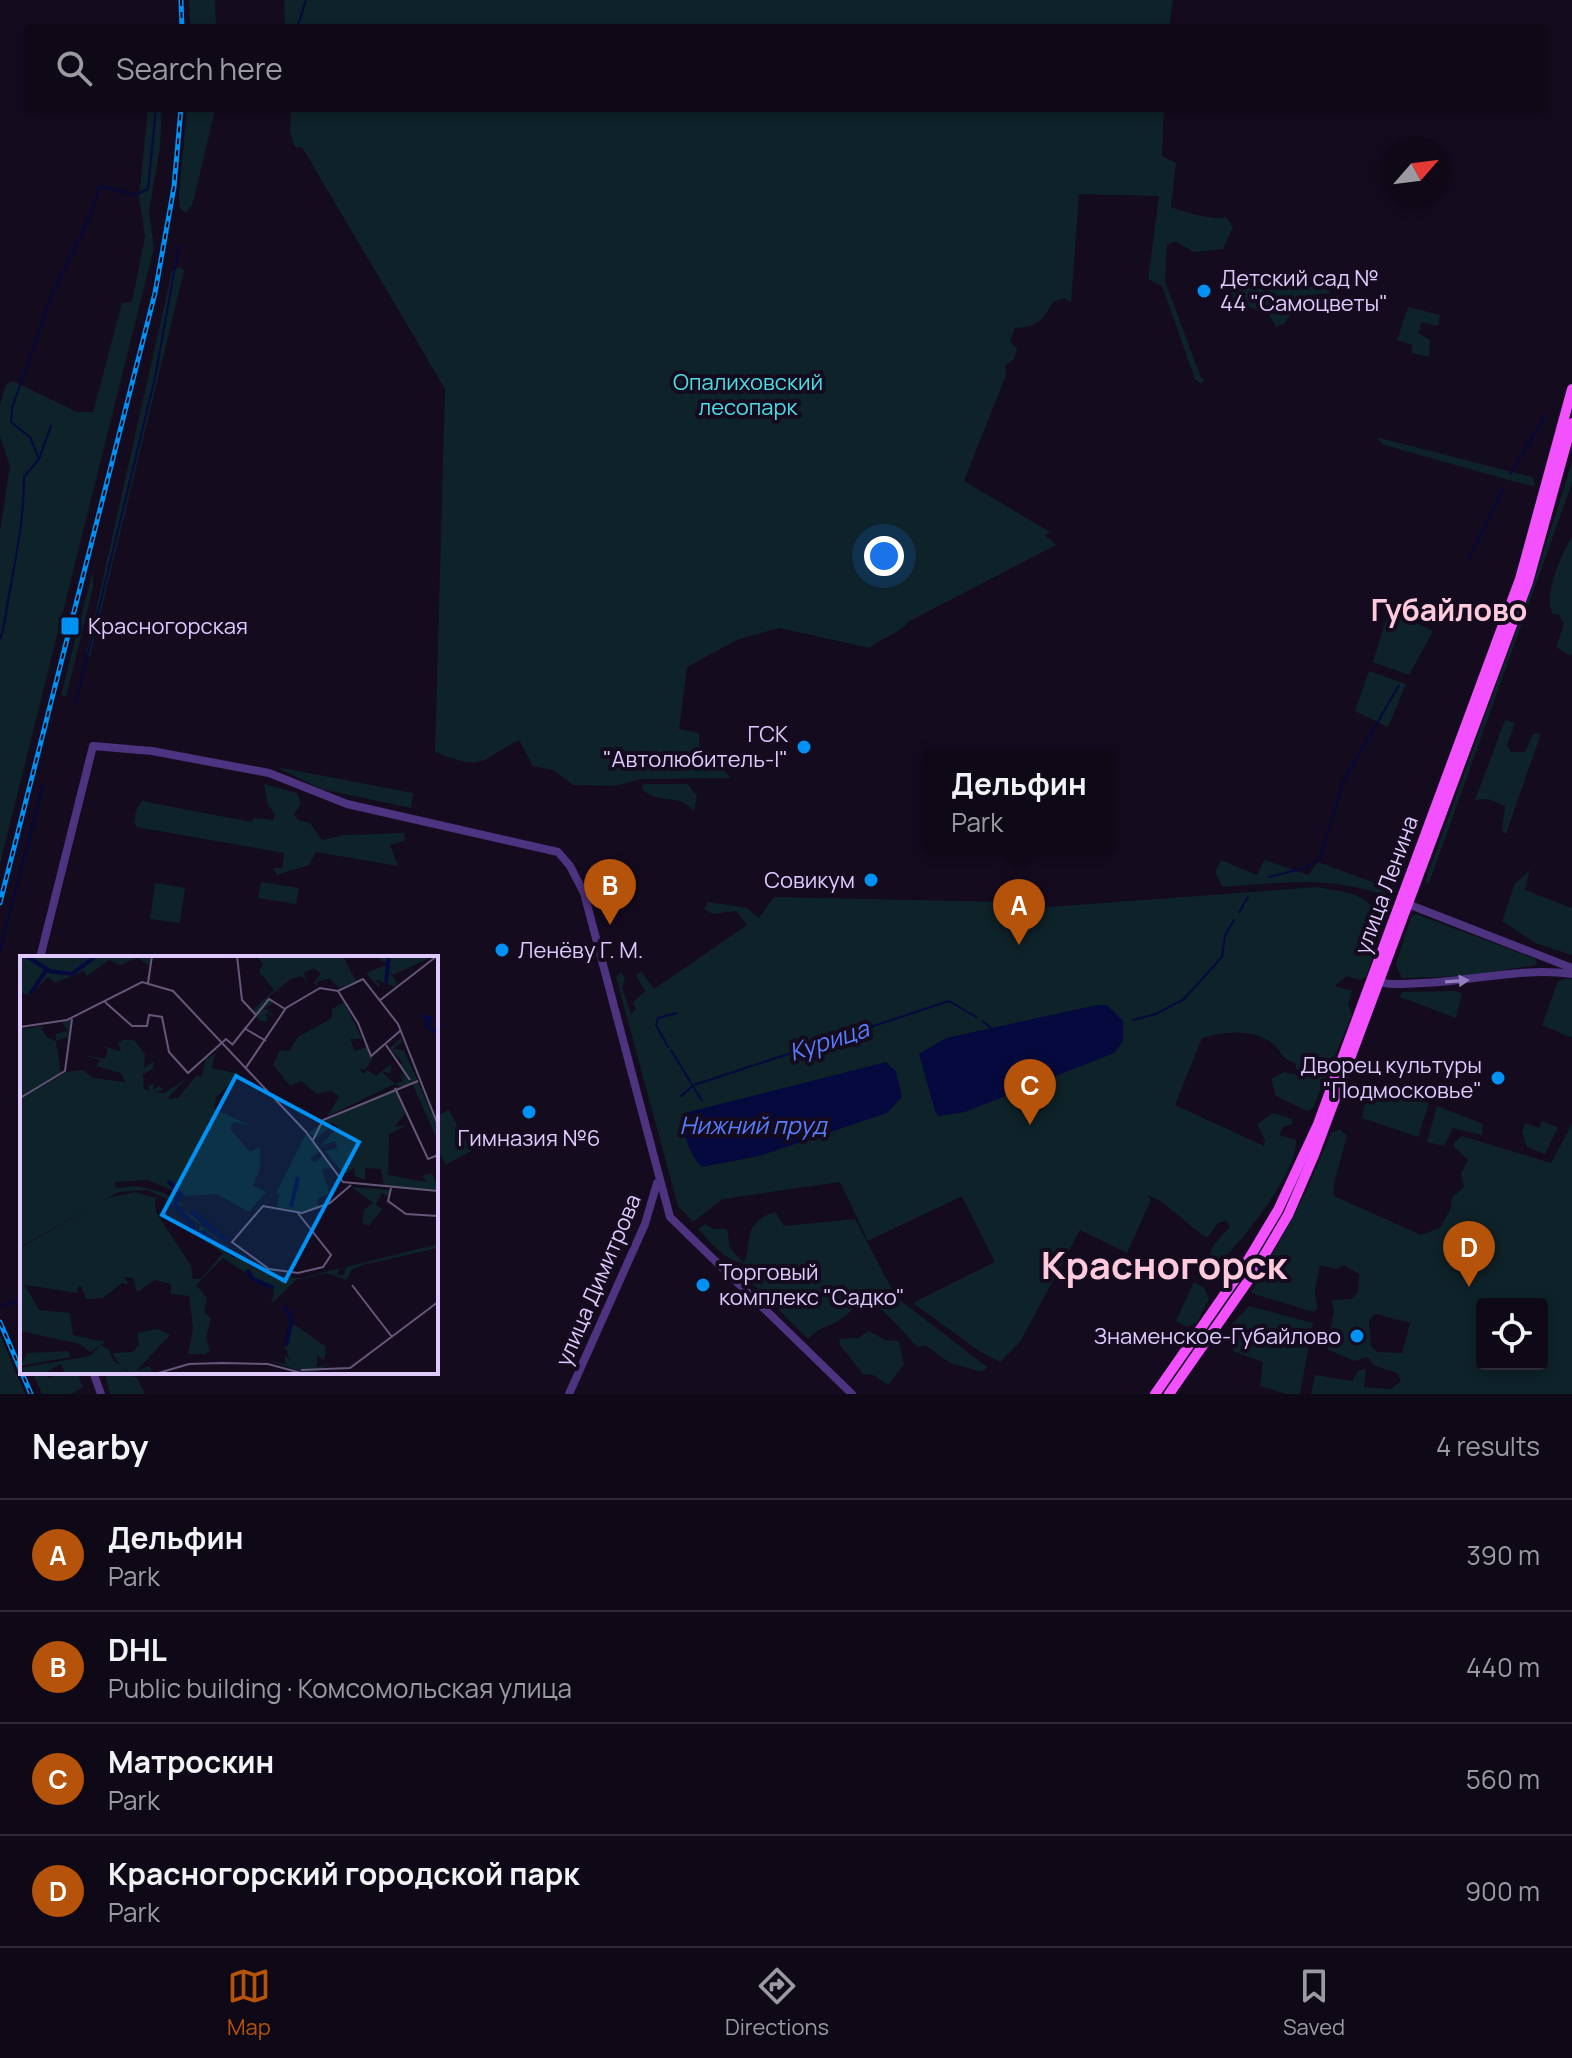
<!DOCTYPE html>
<html lang="en">
<head>
<meta charset="utf-8">
<style>
	:root { --surface:#0f0817; --page:#181120; --text:#f1f3f6; --muted:#9b9aa1; --line:#2f2936; --accent:#b45309 }
	body { margin:0; font-family:Manrope,sans-serif; background:var(--page); color:var(--text) }
	.controls { position:absolute; right:24px; bottom:24px; display:grid; overflow:hidden; border-radius:8px; box-shadow:0 4px 12px #0003 }
	.controls button { width:72px; height:72px; display:grid; place-items:center; padding:0; border:0; border-bottom:2px solid var(--line); background:var(--surface); color:var(--text); font:40px sans-serif }
	.compass { position:absolute; left:1380px; top:136px; width:72px; height:72px; border-radius:50%; background:var(--surface); box-shadow:0 4px 12px #0003; rotate:62deg }
	.you { position:absolute; left:884px; top:556px; width:28px; height:28px; margin:-20px; border:6px solid #fff; border-radius:50%; background:#1a73e8; box-shadow:0 0 0 12px #1a73e833 }
	.badge { display:grid; place-items:center; width:52px; height:52px; border-radius:50%; background:var(--accent); color:#fff; font-size:26px; font-weight:700 }
	.pin { position:absolute; translate:-50% -66px; filter:drop-shadow(0 2px 4px #0008) }
	.pin::after { content:''; position:absolute; top:42px; width:28px; height:24px; background:inherit; clip-path:polygon(0 0,100% 0,50% 100%) }
	.popup { position:absolute; left:923px; top:749px; width:192px; height:104px; box-sizing:border-box; display:grid; place-content:center; border-radius:8px; background:var(--surface); filter:drop-shadow(0 2px 6px #0005); font-size:26px; white-space:nowrap; color:var(--muted) }
	.popup b { font-size:30px; color:var(--text) }
	.popup::after { content:''; position:absolute; left:50%; top:100%; margin-left:-16px; border:16px solid transparent; border-top-color:var(--surface) }
	.list { margin:0; padding:0; list-style:none }
	h2 { display:flex; justify-content:space-between; align-items:center; height:104px; margin:0; padding:0 32px; font-size:34px }
	h2 small { font-size:26px; font-weight:400; color:var(--muted) }
	.list li { display:grid; grid-template-columns:52px 1fr auto; gap:24px; align-items:center; box-sizing:border-box; height:112px; padding:0 32px; border-top:2px solid var(--line) }
	.list b { display:block; font-size:30px; white-space:nowrap }
	.list p { margin:0; font-size:26px; white-space:nowrap; color:var(--muted) }
	.list em { font-size:26px; font-style:normal; color:var(--muted) }
	.icon { flex:none; width:44px; height:44px; fill:none; stroke:currentColor; stroke-width:2; stroke-linecap:round; stroke-linejoin:round }
	.map { position:relative; flex:none; width:1572px; height:1394px; overflow:hidden }
	.search { position:absolute; background:var(--surface); box-shadow:0 4px 12px #0003; left:24px; right:24px; top:24px; height:88px; display:flex; align-items:center; gap:20px; box-sizing:border-box; padding:0 28px; border-radius:8px; color:var(--muted); font-size:30px }
	.sheet { height:552px; background:var(--surface) }
	nav { display:flex; justify-content:space-around; align-items:center; box-sizing:border-box; height:112px; border-top:2px solid var(--line); background:var(--surface); font-size:22px; color:var(--muted) }
	nav a { display:grid; justify-items:center; gap:4px }
	nav .on { color:var(--accent) }
	.map>svg:first-child { display:block }
	.green { fill:#0e2229; fill-rule:evenodd }
	.water { fill:#06093d }
	.lines { fill:none; stroke-linecap:round; stroke-linejoin:round }
	.stream { stroke:#06093d; stroke-width:2 }
	.minor { stroke:#4e3381; stroke-width:8 }
	.major { stroke:#f350ff; stroke-width:10 }
	.rail-casing { stroke:#0091f4; stroke-width:5 }
	.rail { stroke:#140b1f; stroke-width:2; stroke-dasharray:6; stroke-linecap:butt }
	.oneway { fill:#967ec0 }
	.poi-dot { fill:#0091f4; stroke:#140b1f; stroke-width:3 }
	.labels { text-anchor:middle; stroke-width:8; stroke-linejoin:round; paint-order:stroke }
	.poi-label { font-size:22px; fill:#dfc9ff; stroke:#140b1f; text-anchor:start }
	.park-label { font-size:22px; fill:#4edde5; stroke:#140b1f }
	.street-label { font-size:22px; fill:#dfc9ff; stroke:#140b1f }
	.water-label { font-size:24px; font-style:italic; fill:#577eff; stroke:#140b1f }
	.district-label { font-size:30px; font-weight:bold; fill:#ffcbdc; stroke:#140b1f }
	.town-label { font-size:38px; font-weight:bold; fill:#ffcbdc; stroke:#140b1f }
	.inset-river { fill:none; stroke:#06093d; stroke-width:4 }
	.inset-road { fill:none; stroke:#655779; stroke-width:2 }
	.view { fill:#0091f4; fill-opacity:0.15; stroke:#0091f4; stroke-width:4 }
	.inset-edge { fill:none; stroke:#dfc9ff; stroke-width:4 }
</style>
</head>
<body>
<div class="map">
<svg width="1572" height="1394" viewBox="0 0 1572 1394">
	<rect width="100%" height="100%" fill="#140b1f"/>
	<!-- green -->
	<g class="green">
		<path d="M189 0H215L216 28H190Z"/>
		<path d="M284 0H1173L1169 28H285Z"/>
		<path d="M148 108H162L160 147 149 211 154 248 0 864V531L10 466 0 437V405L6 385 13 381 77 412H93L122 303 132 302 145 236 139 197Z"/>
		<path d="M187 108 215 110 193 203 186 213 180 208 179 196Z"/>
		<path d="M291 108H1164L1162 156 1176 163 1171 207C1183 212 1215 221 1226 217L1233 227 1223 249 1194 252 1175 241 1167 245 1165 281 1201 378 1205 380 1201 384 1195 379 1162 286 1148 279 1159 196 1079 194 1071 303 1065 298 1054 301C1042 320 1039 327 1015 328L1010 341 1017 349 1014 359 1005 366 1006 375 964 481 1050 532 1045 535 1056 545 908 622C899 635 882 636 870 648L779 628 737 640 687 667 679 729 699 733 700 753 719 754 725 772 731 778 641 779 615 786 573 785 553 770 533 766 519 740C478 761 485 772 435 752L445 389 302 147H295L290 132Z"/>
		<path d="M180 267 184 271 90 656 86 654 172 271Z"/>
		<path d="M1238 279 1265 291 1313 279 1325 282 1330 293 1302 296 1284 324 1276 327 1268 313 1233 302 1232 289Z"/>
		<path d="M1408 307 1440 315 1438 326 1422 322 1418 333 1430 340 1429 357 1412 353V345L1397 340Z"/>
		<path d="M1380 438 1532 477 1535 483 1534 486 1516 482 1384 445 1377 439Z"/>
		<path d="M1572 462V483L1429 883 1425 882 1422 890 1534 581Z"/>
		<path d="M108 512 93 572V588L66 697 61 695Z"/>
		<path d="M1572 537V652L1571 656 1556 647 1564 624 1559 615 1552 613C1544 593 1561 555 1572 537Z"/>
		<path d="M1389 610 1433 631 1409 675 1373 662Z"/>
		<path d="M1369 671 1406 684 1388 727 1355 711Z"/>
		<path d="M1505 720 1515 723 1507 745 1511 752H1525L1533 734 1539 733 1540 736 1506 834 1502 831 1505 806 1488 799 1475 800Z"/>
		<path d="M277 767 413 793 411 808 321 789Z"/>
		<path d="M264 784 297 793 301 803 294 815 298 820 310 823 322 840 344 835 405 833 404 841 390 845 398 866 316 852 309 865 277 875 273 868H282L284 853 137 827 134 823 136 810 142 801 251 822 254 818 273 820 275 814 268 805Z"/>
		<path d="M642 784H688L697 796 694 811C690 809 688 805 684 803 671 796 659 803 643 790Z"/>
		<path d="M1221 860 1257 875 1264 860 1308 875 1318 862 1391 889 1387 896C1325 875 1286 883 1222 887L1215 872Z"/>
		<path d="M1530 870 1525 890 1572 908V955L1535 943 1502 921 1515 883Z"/>
		<path d="M261 882 299 888 296 904 258 898Z"/>
		<path d="M155 883 185 888 180 923 150 919Z"/>
		<path d="M1318 887C1340 892 1367 891 1378 916L1370 938 1374 954 1366 977 1360 980 1347 976 1335 986 1352 991 1348 1004 1352 1015 1313 1108 1307 1111 1276 1096 1271 1079 1284 1072 1298 1075 1295 1063C1277 1057 1283 1050 1271 1042 1251 1029 1224 1031 1202 1038L1175 1105 1264 1146 1265 1140 1257 1124 1273 1113 1292 1119V1124L1283 1127 1279 1135 1296 1140C1298 1174 1237 1247 1213 1270L1206 1265 1214 1244 1230 1227 1226 1220 1218 1223 1208 1237 1202 1235 1161 1201 1147 1195 1151 1200 1127 1253 1080 1230 1020 1342 1000 1362 979 1351 913 1303 995 1262 962 1196 868 1241 840 1182 723 1199 693 1222 678 1206 616 977 621 972 625 978 622 987 631 1014 636 1009 633 1002 645 991 636 976 641 971 654 989 747 925 736 911 713 914 704 909 708 902 747 908 759 918 774 897 1003 902 1022 909Z"/>
		<path d="M1416 914 1536 959V965L1467 976 1402 978 1396 965 1411 916Z"/>
		<path d="M1564 979H1572V1038L1542 1025 1558 981Z"/>
		<path d="M1454 991 1462 993 1456 1018 1400 997 1402 992Z"/>
		<path d="M1387 1086 1429 1103 1418 1137 1362 1118 1364 1106Z"/>
		<path d="M1437 1106 1483 1124 1482 1135 1453 1128 1444 1146 1427 1142Z"/>
		<path d="M449 1110 471 1151 446 1165 436 1147V1116Z"/>
		<path d="M1542 1121 1558 1127 1545 1154 1527 1147 1522 1132 1525 1123 1539 1128Z"/>
		<path d="M1572 1124V1394H1311L1315 1375 1352 1381 1358 1371 1366 1368 1364 1387 1391 1389 1401 1381 1397 1373 1373 1365 1368 1357 1354 1361 1327 1349 1334 1310 1331 1300 1352 1299 1358 1292 1359 1274 1344 1265 1336 1269 1320 1265 1315 1290 1317 1309 1313 1312 1251 1293 1306 1192 1331 1133 1340 1129 1347 1136 1334 1183V1196L1421 1235 1440 1228 1451 1208 1452 1197 1464 1187 1461 1174 1468 1160 1454 1147V1142L1462 1136 1551 1163ZM1542 1304V1364H1482V1304ZM1376 1314 1410 1323 1402 1353 1377 1352 1371 1346 1369 1320Z"/>
		<path d="M775 1212 784 1226 855 1219 896 1297 987 1367 982 1372 950 1363 925 1345 918 1347C901 1332 883 1301 858 1301 841 1329 826 1320 808 1339L740 1271 743 1263C726 1262 710 1241 698 1229L705 1224 713 1229H727L730 1248 744 1263C753 1241 741 1223 775 1212Z"/>
		<path d="M1194 1282 1204 1288 1209 1299 1197 1322 1187 1327 1176 1321Z"/>
		<path d="M1249 1306 1313 1323 1300 1394H1286L1260 1386 1263 1362 1232 1351 1234 1346 1226 1339 1232 1324Z"/>
		<path d="M869 1331 885 1340 899 1341 904 1364 888 1385 873 1375 863 1374 840 1345 839 1339 858 1338Z"/>
		<path d="M0 1335 25 1394H0Z"/>
		<path d="M32 1372H45L49 1378 60 1372H77L83 1387 71 1394H42Z"/>
		<path d="M105 1372H121L137 1378 145 1394H110Z"/>
	</g>
	<!-- water -->
	<g class="water">
		<path d="M1097 1005H1107L1123 1021V1041L1114 1053 965 1112 939 1116 935 1111 919 1054 946 1038Z"/>
		<path d="M886 1062 896 1071 902 1097 887 1113 759 1156 702 1167C690 1157 680 1127 685 1113Z"/>
	</g>
	<g class="lines">
		<!-- stream -->
		<g class="stream">
			<path d="M297 28 306 0"/>
			<path d="M39 459 30 437 11 422 12 408 53 292 87 223 100 186 135 195 148 189 156 108"/>
			<path d="M1510 474 1547 413"/>
			<path d="M1470 557 1503 489"/>
			<path d="M0 640C6 623 6 608 10 590 17 551 24 517 24 477L39 459 51 426"/>
			<path d="M76 702 155 378 179 245"/>
			<path d="M1269 877 1305 868 1320 859 1343 782 1399 685"/>
			<path d="M1239 912 1248 897"/>
			<path d="M0 950 43 785"/>
			<path d="M1133 1020 1156 1014 1184 999 1222 957 1225 936 1234 920"/>
			<path d="M982 1021 994 1030"/>
			<path d="M668 1047 656 1025 658 1018 677 1013"/>
			<path d="M671 1050 702 1101"/>
			<path d="M681 1096 694 1085 949 1001 976 1017"/>
			<path d="M3 1305 21 1301"/>
		</g>
		<!-- minor -->
		<g class="minor">
			<path d="M1405 903 1572 968"/>
			<path d="M40 958 93 746 152 751 269 773 347 804 558 852 570 866 584 893 670 1217 852 1394"/>
			<path d="M1373 980C1388 986 1407 984 1423 983 1472 981 1523 967 1572 974"/>
			<path d="M22 1073V1165"/>
			<path d="M93 1372 101 1394"/>
			<path d="M569 1394 645 1224 657 1183"/>
		</g>
		<!-- major -->
		<g class="major">
			<path d="M1155 1394 1245 1265 1278 1210 1318 1124 1520 579 1572 389"/>
			<path d="M1169 1394 1255 1271 1288 1215 1314 1155 1528 582 1572 423"/>
		</g>
		<!-- rail casing -->
		<g class="rail-casing">
			<g id="rail">
				<path d="M181 0 182 28"/>
				<path d="M0 903 155 293 174 187 181 108"/>
				<path d="M0 1322 31 1394"/>
			</g>
		</g>
		<!-- rail -->
		<use href="#rail" class="rail"/>
	</g>
	<!-- one-way arrows -->
	<defs><path id="oneway-solid" d="M-6-.8H1V-3.2L6.5 0L1 3.2V.8H-6Z" transform="scale(2)"/></defs>
	<use class="oneway" href="#oneway-solid" transform="translate(1457 981) rotate(-4)"/>
	<!-- markers -->
	<g class="poi-dot">
		<circle cx="1204" cy="291" r="8"/>
		<rect x="60" y="616" width="20" height="20" rx="4"/>
		<circle cx="804" cy="747" r="8"/>
		<circle cx="871" cy="880" r="8"/>
		<circle cx="502" cy="950" r="8"/>
		<circle cx="1498" cy="1078" r="8"/>
		<circle cx="529" cy="1112" r="8"/>
		<circle cx="703" cy="1285" r="8"/>
		<circle cx="1357" cy="1336" r="8"/>
	</g>
	<g class="labels">
		<!-- poi labels -->
		<g class="poi-label">
			<text x="1220" y="286">Детский сад №<tspan x="1220" dy="25">44 "Самоцветы"</tspan></text>
			<text x="88" y="634">Красногорская</text>
			<text x="788" y="742" text-anchor="end">ГСК<tspan x="788" dy="25">"Автолюбитель-I"</tspan></text>
			<text x="855" y="888" text-anchor="end">Совикум</text>
			<text x="518" y="958">Ленёву Г. М.</text>
			<text x="1482" y="1073" text-anchor="end">Дворец культуры<tspan x="1482" dy="25">"Подмосковье"</tspan></text>
			<text x="529" y="1146" text-anchor="middle">Гимназия №6</text>
			<text x="719" y="1280">Торговый<tspan x="719" dy="25">комплекс "Садко"</tspan></text>
			<text x="1341" y="1344" text-anchor="end">Знаменское-Губайлово</text>
		</g>
		<!-- park labels -->
		<g class="park-label">
			<text x="748" y="390">Опалиховский<tspan x="748" dy="25">лесопарк</tspan></text>
		</g>
		<!-- street labels -->
		<g class="street-label">
			<text transform="translate(1386 885) rotate(-70)" y="8">улица Ленина</text>
			<text transform="translate(598 1280) rotate(-67)" y="8">улица Димитрова</text>
		</g>
		<!-- water labels -->
		<g class="water-label">
			<text transform="translate(829 1041) rotate(-18)" y="8">Курица</text>
			<text x="753" y="1134">Нижний пруд</text>
		</g>
		<!-- district labels -->
		<g class="district-label">
			<text x="1449" y="621">Губайлово</text>
		</g>
		<!-- town labels -->
		<g class="town-label">
			<text x="1164" y="1279">Красногорск</text>
		</g>
	</g>
	<!-- overview -->
	<g transform="translate(20 956)">
		<rect width="418" height="418" fill="#140b1f"/>
		<path d="M0 0H131L129 9 118 2 100 9 89 4 67 20 64 15 35 27 28 21 10 39 0 37ZM237 0H323L336 25 319 32 309 22 297 26V31L294 27 301 17 293 12 284 17 287 27 282 20 271 23 258 33 263 39 257 34 249 41 253 47 243 53 249 54 248 57 251 58 253 60H252L245 57 248 65H240L232 55 254 34 239 15 243 9ZM354 0H414L373 19 368 14 377 27 375 31 355 23 359 27V32L346 17 368 8ZM324 46 342 83H330L335 95 346 91 353 102 345 114 340 113 343 118 347 114 356 120 371 108V117L362 116 375 128 308 160 319 140 312 135 296 138 282 125 270 130 253 109 260 94 269 95 278 81 312 62V53ZM51 63 46 92 47 81 36 85 41 117 0 141V73L25 70 21 73 28 82 36 85V78L48 75 42 67ZM381 82 382 86 373 93 384 94 418 171 417 183 392 127 382 131 375 128 383 125 380 117 385 122 379 109 383 107 370 92ZM102 84H114L125 98 124 112 134 105 133 113 123 118 124 133 130 135 128 130 134 127 133 134 139 130 144 134 133 136 144 137 166 123 147 143 158 142 177 119 181 121 186 103 195 98 192 112 220 118 196 141 194 153 232 170 214 166 210 173 230 196 240 191V213L233 230 246 236 229 256 197 238 167 240 127 224 95 226V232L117 230 144 237 169 253 127 234 99 236 0 291V143L47 116 63 114 73 122 105 126 101 117 76 110 81 104 62 99 85 103 88 93 81 89 101 96 98 87ZM375 132 385 158 374 171 387 169 369 178 368 219 406 226 402 220 412 217 418 234 364 231 361 213 345 212V224L335 220 334 212 324 218 305 195 317 192 315 185 300 190 318 170 309 166 311 171 296 182 289 177 302 166ZM286 178 301 195 290 202 295 207 304 198 311 212 302 213 309 237 297 244 298 251 280 256 257 251 259 237 255 239ZM331 231 371 234 368 240 362 237 356 248 362 253 349 270 342 267 344 254 353 247ZM115 236 153 247 232 311 256 321 282 322 320 312 317 319H324L326 311 418 288V292L343 309 331 314 327 324 306 317 281 323H277L251 348 254 335 203 302 176 329 187 342 184 352 190 343 184 355 191 363 186 381 190 395 185 398H168L173 372 169 340 151 338V328L135 324 117 336 113 322 104 321 109 328 102 327 83 342 66 343 61 330 56 333 59 337 5 329 19 354 50 357 53 379 85 386 70 396 60 388 0 375V292L88 242ZM135 240 174 261 182 270 176 276 179 281 203 297 181 323H173L171 310 136 256ZM271 366 306 391 304 405 297 398V411L309 409 289 418 250 405 268 408 265 406V398L270 404 265 391ZM138 373 150 379 116 415 130 410 132 418H110L103 410 108 418H45L41 408 23 418H0V412L70 400 81 389 89 394 94 405 101 410 92 397 113 396 119 388 117 377ZM49 395 50 401 0 410 7 397Z" fill="#0e2229" fill-rule="evenodd"/>
		<path class="inset-river" d="M6 0 30 15 52 18 76 0M366 27 369 0M10 38 27 13M402 60 410 62 406 69 418 78M148 225 161 238 155 248 178 277H184M271 251 278 221M172 255 207 285M182 275 215 300M227 314 233 323 254 332M265 351 272 363 266 390"/>
		<path class="inset-road" d="M217 0 222 44 236 59M128 27 132 0M318 35 338 67 351 100 380 75M359 45 417 0M85 46 112 70H127L129 59 143 61M142 61 149 96 168 117 206 83 213 89M0 71 47 64 122 26 153 35 286 176 323 226 418 235M224 72 246 85M212 89 249 43 265 53M366 89 390 124M225 113 266 52 300 32 318 35 343 23 378 68 418 169M375 132 408 203 418 199M0 142 45 115 52 63M293 184 303 164 398 125M371 232 368 245 386 258 418 260M277 256 311 299 303 311 278 317 249 313 212 286 243 250 282 257 310 247 331 229M332 329 372 381M281 414 330 412 418 346M135 418 169 408 202 407 248 408 285 418"/>
		<path class="view" d="M216 120 339 186 265 325 142 259Z"/>
		<rect width="418" height="418" class="inset-edge"/>
	</g>
</svg>
<div class="controls">
<button><svg class="icon" aria-label="locate" viewBox="0 0 24 24"><circle cx="12" cy="12" r="6"/><path d="M12 2v4M12 18v4M2 12h4M18 12h4"/></svg></button>
</div>
<svg class="compass" viewBox="-18 -18 36 36"><path d="M0-13l5 13h-10z" fill="#e53935"/><path d="M0 13l5-13h-10z" fill="#9b9aa1"/></svg>
<div class="you"></div>
<div class="pin badge" style="left:1019px;top:945px">A</div>
<div class="popup"><b>Дельфин</b>Park</div>
<div class="pin badge" style="left:610px;top:925px">B</div>
<div class="pin badge" style="left:1030px;top:1125px">C</div>
<div class="pin badge" style="left:1469px;top:1287px">D</div>
<div class="search"><svg class="icon" aria-label="search" viewBox="0 0 24 24"><circle cx="10" cy="10" r="6"/><path d="M15 15l6 6"/></svg>Search here</div>
</div>
<section class="sheet">
<h2>Nearby<small>4 results</small></h2>
<ul class="list">
<li><span class="badge">A</span><div><b>Дельфин</b><p>Park</p></div><em>390 m</em></li>
<li><span class="badge">B</span><div><b>DHL</b><p>Public building · Комсомольская улица</p></div><em>440 m</em></li>
<li><span class="badge">C</span><div><b>Матроскин</b><p>Park</p></div><em>560 m</em></li>
<li><span class="badge">D</span><div><b>Красногорский городской парк</b><p>Park</p></div><em>900 m</em></li>
</ul>
</section>
<nav>
<a class="on"><svg class="icon" aria-label="map" viewBox="0 0 24 24"><path d="M3 6l6-2 6 2 6-2v14l-6 2-6-2-6 2zM9 4v14M15 6v14"/></svg>Map</a>
<a><svg class="icon" aria-label="directions" viewBox="0 0 24 24"><path d="M12 3l9 9-9 9-9-9zM9 14v-3h6M13 9l2 2-2 2"/></svg>Directions</a>
<a><svg class="icon" aria-label="saved" viewBox="0 0 24 24"><path d="M7 4h10v16l-5-4-5 4z"/></svg>Saved</a>
</nav>
</body>
</html>
